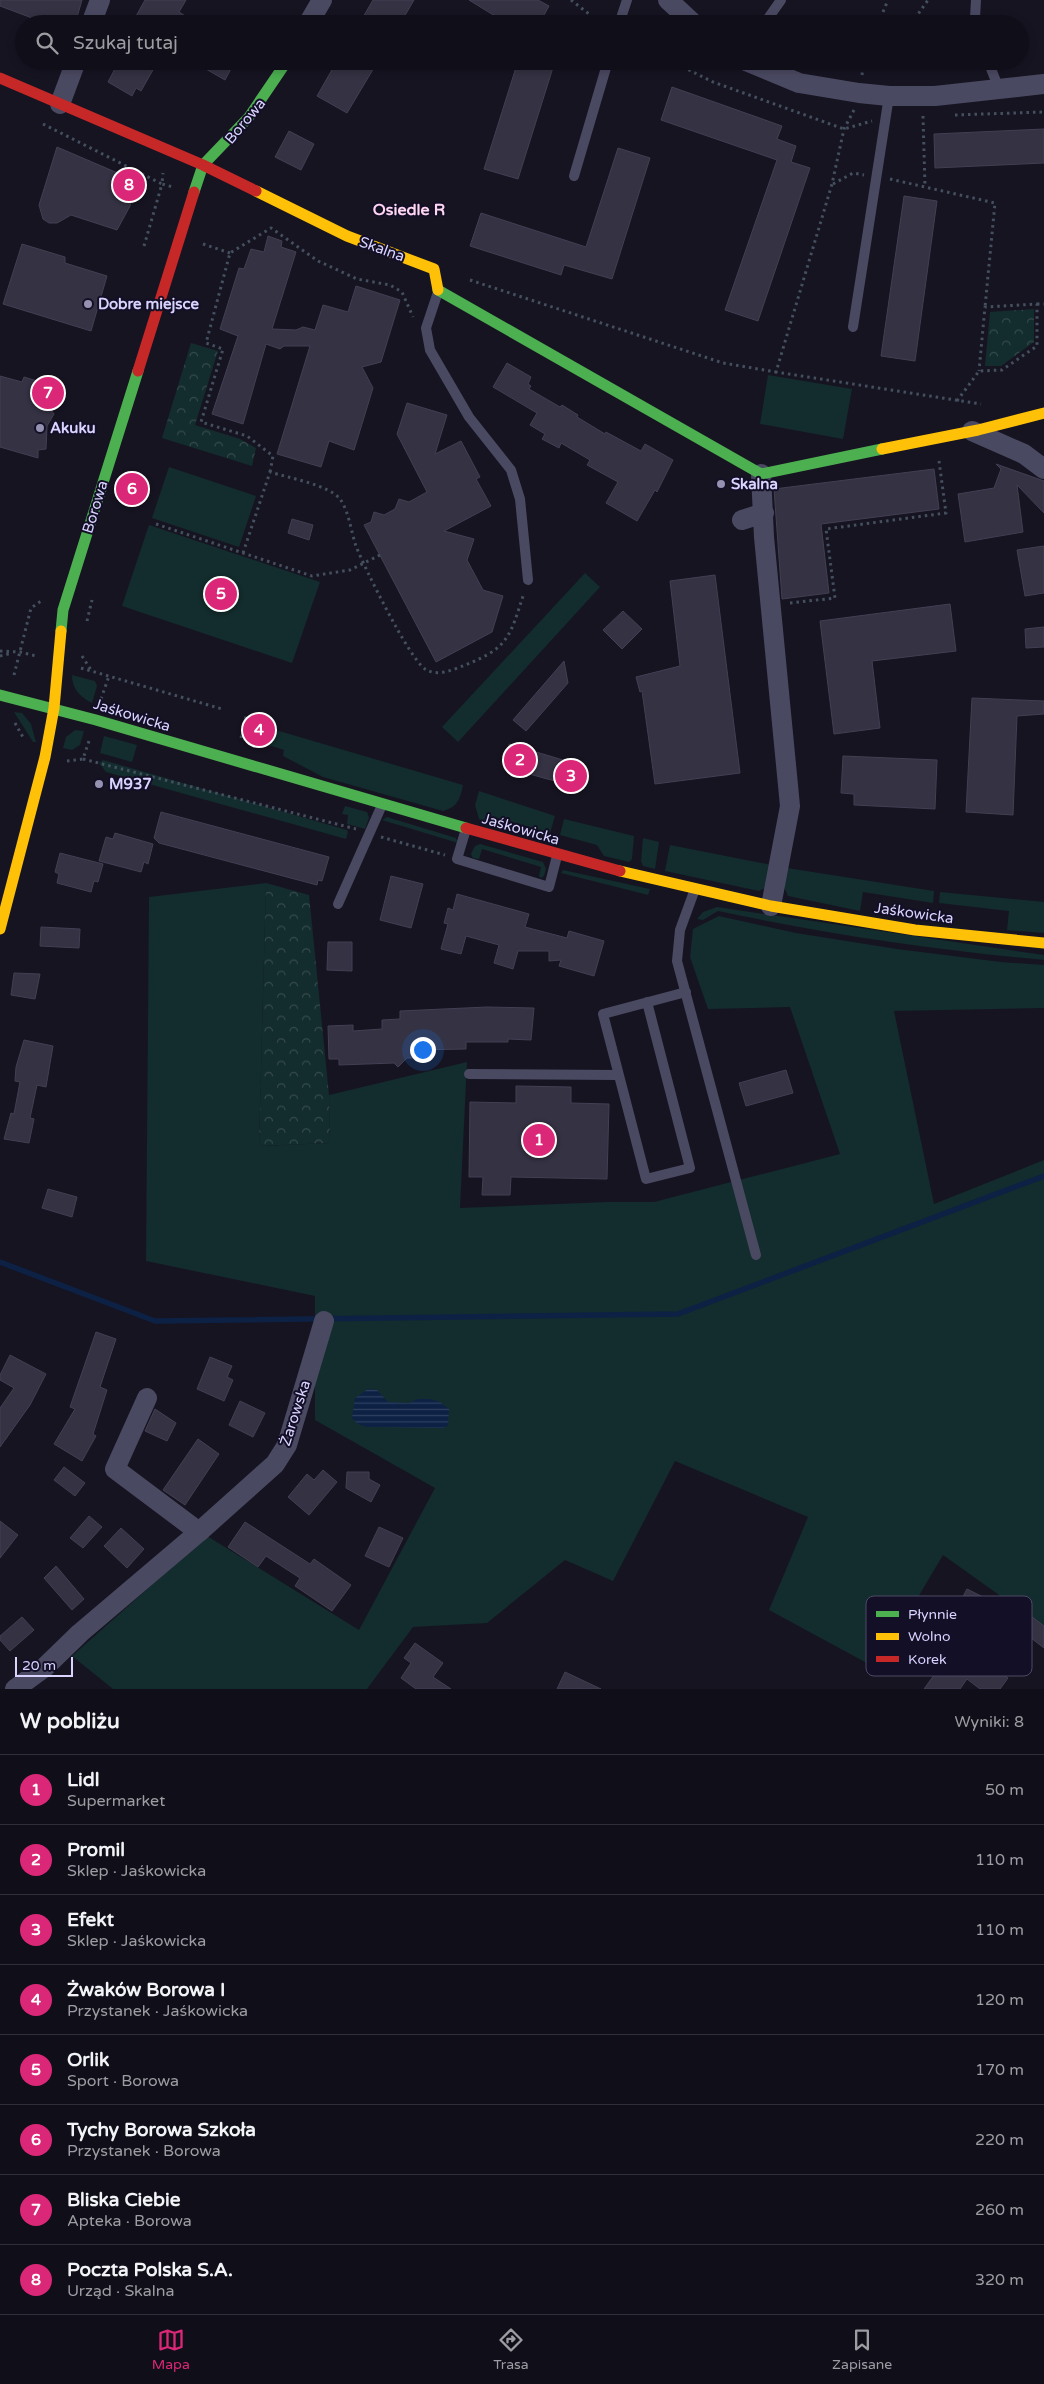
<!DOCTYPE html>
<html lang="pl">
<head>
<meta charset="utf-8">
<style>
	:root { --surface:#100f19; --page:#191822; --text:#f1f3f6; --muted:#9c9ca2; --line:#302f38; --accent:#db2777 }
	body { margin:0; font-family:"Varela Round",sans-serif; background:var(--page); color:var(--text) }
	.scale { position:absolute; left:15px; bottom:12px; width:58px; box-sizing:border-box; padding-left:5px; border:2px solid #d9d4ff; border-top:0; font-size:14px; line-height:18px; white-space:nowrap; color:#d9d4ff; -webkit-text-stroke:4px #130f26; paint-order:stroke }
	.you { position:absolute; left:422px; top:1049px; width:18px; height:18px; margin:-12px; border:4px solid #fff; border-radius:50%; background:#1a73e8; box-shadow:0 0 0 8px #1a73e833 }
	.badge { display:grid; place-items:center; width:32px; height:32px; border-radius:50%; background:var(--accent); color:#fff; font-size:16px; font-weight:700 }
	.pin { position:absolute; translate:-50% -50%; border:2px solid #fff; box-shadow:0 1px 5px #0006 }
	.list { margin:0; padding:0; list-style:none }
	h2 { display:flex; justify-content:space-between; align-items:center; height:65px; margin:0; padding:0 20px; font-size:21px }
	h2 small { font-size:16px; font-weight:400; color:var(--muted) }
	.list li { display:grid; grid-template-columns:32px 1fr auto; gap:15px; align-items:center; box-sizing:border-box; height:70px; padding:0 20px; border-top:1px solid var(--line) }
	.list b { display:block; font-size:19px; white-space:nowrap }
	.list p { margin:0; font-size:16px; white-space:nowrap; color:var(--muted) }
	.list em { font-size:16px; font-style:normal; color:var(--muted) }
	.icon { flex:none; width:28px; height:28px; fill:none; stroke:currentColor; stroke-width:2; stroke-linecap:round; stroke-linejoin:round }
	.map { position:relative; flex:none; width:1044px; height:1689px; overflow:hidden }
	.search { position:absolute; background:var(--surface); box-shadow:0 2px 8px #0003; left:15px; right:15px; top:15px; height:55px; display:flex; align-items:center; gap:12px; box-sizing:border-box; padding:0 18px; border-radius:28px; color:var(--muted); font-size:19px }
	.sheet { height:625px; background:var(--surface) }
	nav { display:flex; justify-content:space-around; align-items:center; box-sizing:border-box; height:70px; border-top:1px solid var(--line); background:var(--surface); font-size:14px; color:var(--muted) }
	nav a { display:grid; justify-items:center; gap:2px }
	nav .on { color:var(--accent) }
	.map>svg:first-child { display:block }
	.green { fill:#132c2d }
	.forest { fill:url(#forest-crowns) }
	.water { fill:url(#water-rules) }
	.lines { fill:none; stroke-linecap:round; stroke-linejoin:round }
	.stream { stroke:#0d2144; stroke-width:5.5 }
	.building { fill:#343243; stroke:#433f54 }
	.path { stroke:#44505f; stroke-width:3; stroke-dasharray:2.5 4; stroke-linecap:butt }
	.lane { stroke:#4a4962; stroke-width:10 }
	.street { stroke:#4a4962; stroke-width:20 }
	.fast { stroke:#4caf50; stroke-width:11 }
	.slow { stroke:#ffc107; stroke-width:11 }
	.jam { stroke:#c62828; stroke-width:11 }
	.poi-dot { fill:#9591b1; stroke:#130f26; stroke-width:2 }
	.labels { text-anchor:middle; stroke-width:4; stroke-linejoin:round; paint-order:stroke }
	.street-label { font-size:15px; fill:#d9d4ff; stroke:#130f26 }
	.poi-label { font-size:15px; font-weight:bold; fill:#d9d4ff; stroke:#130f26; text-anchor:start }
	.neighbourhood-label { font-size:16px; font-weight:bold; fill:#ffd6f0; stroke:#130f26 }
	.key { fill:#130f26; stroke:#4e4a67; stroke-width:1 }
	.key-label { font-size:14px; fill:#d9d4ff }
</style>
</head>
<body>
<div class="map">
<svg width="1044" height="1689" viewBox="0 0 1044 1689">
	<defs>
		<pattern id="forest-crowns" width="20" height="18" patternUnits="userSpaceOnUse" patternTransform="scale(1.25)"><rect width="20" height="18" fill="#132c2d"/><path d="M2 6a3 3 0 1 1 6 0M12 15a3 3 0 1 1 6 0" fill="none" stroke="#354a4c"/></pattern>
		<pattern id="water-rules" width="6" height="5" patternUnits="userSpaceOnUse" patternTransform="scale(1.25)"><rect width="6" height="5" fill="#0d2144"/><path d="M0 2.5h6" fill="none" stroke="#304060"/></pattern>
	</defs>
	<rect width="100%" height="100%" fill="#161421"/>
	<!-- green -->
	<g class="green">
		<path d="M768 375 852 389 843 439 760 424Z"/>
		<path d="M169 467 256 496 239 547 152 518Z"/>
		<path d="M149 525 320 582 292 663 122 606Z"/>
		<path d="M585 573 600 587 458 742 442 727Z"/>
		<path d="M72 675 95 681 97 686 92 703C80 697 72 689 72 675Z"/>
		<path d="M14 712 22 713 31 724 36 742H33Z"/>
		<path d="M269 728 463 785C460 799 458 807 443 811L323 777 283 756 284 750 265 744Z"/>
		<path d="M75 730 84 731 80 745 72 750 63 748 66 737Z"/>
		<path d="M104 736 137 745 132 762 100 753Z"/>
		<path d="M103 760 347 830 348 832 346 839 106 772 99 763Z"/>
		<path d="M479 791 555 816 550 833 498 818 488 823 479 819 475 805Z"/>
		<path d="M345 806 367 812 369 818 365 829 347 824 348 815 342 814Z"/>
		<path d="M387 817 456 838 458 843 382 820Z"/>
		<path d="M564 819 634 836 632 859 629 862 604 856 597 845 560 835Z"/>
		<path d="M643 838 659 842 655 869 643 866 641 861Z"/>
		<path d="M480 844 543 862 546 869 544 876 541 878 539 876 541 867 482 849 479 859 473 858 471 854 475 846Z"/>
		<path d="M670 845 772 865 765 888 759 891 665 871Z"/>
		<path d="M787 868 934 891 933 903 863 892 860 911 788 896 784 887Z"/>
		<path d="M563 870 650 889 648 895 561 873Z"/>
		<path d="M266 883 259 1146 330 1143 329 1095 467 1062 460 1208 607 1202H654L840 1154 790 1007 708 1009 690 957 693 929 719 916 796 933 897 949 1001 962 1044 965V1008L894 1011 934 1204 1044 1160V1627L943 1555 876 1668 769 1610 808 1517 675 1461 613 1581 565 1560 487 1623 413 1627 367 1689H113L72 1656 207 1536 359 1630 435 1488 315 1420V1296L146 1261 149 897Z"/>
		<path d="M940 892 1044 902V933L1007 930 1009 911 939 903Z"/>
		<path d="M717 907 1044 955V960C934 950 826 934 718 911L703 920 697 919 703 912Z"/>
	</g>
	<!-- forest -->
	<g class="forest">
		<path d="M1034 309V342L1001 366H985L990 312Z"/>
		<path d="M191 343 218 351 195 425 240 439 256 448 252 466 162 438Z"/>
		<path d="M266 883 309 895 329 1095 330 1143 259 1146Z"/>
	</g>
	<!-- water -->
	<path class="water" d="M368 1389 377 1390 388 1402 409 1403 418 1399H430L440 1402 449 1409 448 1425 444 1428 367 1427 358 1424 352 1418 355 1398Z"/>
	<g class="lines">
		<!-- stream -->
		<path class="stream" d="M0 1262 155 1321 678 1314 1044 1176"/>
	</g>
	<!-- building -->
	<g class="building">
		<path d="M0 0H82L75 24H48L0 6Z"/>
		<path d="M145 0H186L179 12 198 24H145L135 18Z"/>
		<path d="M373 0H414L400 24H359Z"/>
		<path d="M469 0H538L549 6 539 24H508Z"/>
		<path d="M119 61H158L141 91 136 88 132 96 108 82Z"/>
		<path d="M192 61H235L225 80Z"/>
		<path d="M337 61H378L347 113 317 96Z"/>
		<path d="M518 61H555L518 179 484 169Z"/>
		<path d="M672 87 782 126 777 139 796 146 791 162 810 168 758 321 725 310 777 160 661 120Z"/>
		<path d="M1044 129V163L935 168 934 134Z"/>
		<path d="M289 131 314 144 301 170 275 157Z"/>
		<path d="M57 147 134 180 130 206 117 230 71 215 57 223H49L43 219 39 205Z"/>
		<path d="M618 148 650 158 612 279 564 265 561 275 470 246 481 213 586 247Z"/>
		<path d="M904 196 937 201 915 361 881 356Z"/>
		<path d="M268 236 282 241 281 247 296 252 272 329 296 330 303 327 315 330 323 305 348 312 356 286 400 300 381 362 362 367 373 388 354 450 329 441 321 467 277 454 310 346H284L280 349 266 344 243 424 212 414 238 336 220 329 239 268 244 269 251 249 264 252Z"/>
		<path d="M22 244 65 257V263L107 276 91 331 3 304Z"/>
		<path d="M507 363 531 377 528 384 531 386 529 389 560 407 562 405 578 415 577 417 605 434 606 432 641 451 645 444 673 460 657 492 655 490 637 521 606 503 618 482 587 465 590 460 561 443 559 448 542 439 545 434 530 425 537 413 493 387Z"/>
		<path d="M0 376 22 382 24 377 37 381 41 377 47 384 56 385 55 392 61 398 50 408 54 414 47 426 46 449 38 450V458L0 447Z"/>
		<path d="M407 403 447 415 435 454 461 441 480 477 476 479 491 506 444 531 474 539 467 560 483 590 503 596 492 632 436 662 364 525 371 522 374 512 384 515 395 509 399 499 409 502 427 492 397 434Z"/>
		<path d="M996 464 1044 481V513L1017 485 1023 532 965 542 958 494 994 488 1001 469Z"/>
		<path d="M934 469 939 509 821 524 829 593 782 599 774 489Z"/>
		<path d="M292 519 313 525 309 540 288 533Z"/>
		<path d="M1044 546V593L1025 596 1017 550Z"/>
		<path d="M715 575 740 773 655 784 642 691 640 692 636 677 680 666 670 581Z"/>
		<path d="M950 604 956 651 872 661 880 728 834 734 820 621Z"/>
		<path d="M623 611 642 629 622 649 603 630Z"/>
		<path d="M1044 627V647L1026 648 1025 629Z"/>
		<path d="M564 661 568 683 526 731 513 720Z"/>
		<path d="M972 698 1044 701V714L1017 716 1013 815 966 812Z"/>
		<path d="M509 744 580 765 584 789 511 769Z"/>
		<path d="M843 756 937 760 935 809 854 805V794L841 793Z"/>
		<path d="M161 812 329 857 322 881 318 880 317 885 159 843 154 838Z"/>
		<path d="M115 833 153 844 148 864 144 862 141 872 99 861 106 837 113 839Z"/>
		<path d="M60 853 103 864 98 882 94 881 91 892 57 883 59 874 55 872Z"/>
		<path d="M391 876 423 884 411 928 380 920Z"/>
		<path d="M457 894 529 914 525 927 567 938 569 931 604 941 594 976 559 966 561 960 549 961V951H518L513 969 494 963 499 945 466 936 461 954 441 949 448 924 444 923 448 908 453 910Z"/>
		<path d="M41 927 80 929 79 948 40 946Z"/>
		<path d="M328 942H352V971L327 970Z"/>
		<path d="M14 973 40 974 35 999 11 995Z"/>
		<path d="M487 1007 534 1008 531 1040 508 1039V1042H466V1049L413 1050V1058H407L398 1067 394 1063 339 1065V1059H329L328 1026 353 1025V1031L382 1029V1020L400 1019V1011Z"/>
		<path d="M24 1040 53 1046 46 1087 37 1085 30 1118 34 1119 29 1143 4 1139 11 1113 14 1114 20 1082 15 1081 16 1067Z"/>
		<path d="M786 1070 793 1093 746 1106 739 1083Z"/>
		<path d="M516 1086 571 1087V1103L609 1104 607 1179 511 1177 510 1195H482L483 1177H469L470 1102 516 1103Z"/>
		<path d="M48 1189 77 1197 72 1217 42 1208Z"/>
		<path d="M96 1332 116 1339 100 1387 107 1390 93 1434 96 1436 82 1461 54 1444 75 1409 70 1407Z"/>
		<path d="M10 1355 46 1374 30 1405 0 1447V1408L14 1388 0 1380V1375Z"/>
		<path d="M210 1357 232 1366 227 1377 233 1380 224 1401 197 1389Z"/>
		<path d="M240 1401 265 1413 253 1437 229 1425Z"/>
		<path d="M155 1409 176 1423 167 1441 145 1431Z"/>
		<path d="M198 1439 219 1454 185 1505 163 1490Z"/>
		<path d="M64 1467 85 1483 75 1496 54 1480Z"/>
		<path d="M323 1470 337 1482 309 1515 288 1497 307 1474 314 1480Z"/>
		<path d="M347 1472H369V1479L380 1485 371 1502 346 1488Z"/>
		<path d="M89 1516 102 1527 83 1548 70 1538Z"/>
		<path d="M0 1521 18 1535 0 1558Z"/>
		<path d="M245 1522 310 1564 314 1559 351 1585 332 1611 295 1586 300 1578 266 1556 258 1567 228 1547Z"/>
		<path d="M379 1527 403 1538 389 1567 365 1556Z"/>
		<path d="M121 1528 144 1549 127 1568 104 1546Z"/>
		<path d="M56 1566 84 1599 72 1610 44 1578Z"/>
		<path d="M967 1589 983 1597 971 1620 955 1612Z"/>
		<path d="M1011 1601 1044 1626V1648L1001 1615Z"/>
		<path d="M22 1617 34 1630 10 1651 0 1640V1636Z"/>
		<path d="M958 1642 1008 1678 1000 1689H980L967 1679 960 1689H924Z"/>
		<path d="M415 1643 443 1663 433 1677 451 1689H416L401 1678 411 1663 404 1658Z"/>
		<path d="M565 1672 601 1689H557Z"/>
	</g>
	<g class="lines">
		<!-- path -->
		<g class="path">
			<path d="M571 0 602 24"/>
			<path d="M878 24 888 0"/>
			<path d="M911 24 928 0"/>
			<path d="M671 61 713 82 844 129 872 121"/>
			<path d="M862 75 864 61"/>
			<path d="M854 110 844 129 832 184 776 372 981 404"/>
			<path d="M955 115 1044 112"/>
			<path d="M923 116 925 187"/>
			<path d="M43 124 162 184 163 173"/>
			<path d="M890 179 995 203 985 307"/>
			<path d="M833 184 853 173 864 175"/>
			<path d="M203 244 230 253"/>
			<path d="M144 246 162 184 173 187"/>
			<path d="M470 280 723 363 776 372"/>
			<path d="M1037 304H1044"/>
			<path d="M957 401 979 371 1002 370 1037 346V304L985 307 979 371"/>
			<path d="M270 472 273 456 247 436 201 422 223 349 206 343 230 253 271 228 318 261 357 279 390 285 402 292 413 317"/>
			<path d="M156 524 312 576 350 570 380 555"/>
			<path d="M243 553 270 472C289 478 329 485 340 499 349 511 351 532 356 546 364 567 409 658 425 669 437 677 453 670 465 665 509 648 510 636 524 593"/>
			<path d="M790 603 835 598 826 529 946 513 939 461"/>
			<path d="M87 621 92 600"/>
			<path d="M0 651 20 652 36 656"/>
			<path d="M0 656 12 653"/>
			<path d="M82 656 91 670"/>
			<path d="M81 668 222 709"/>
			<path d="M14 675 31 608 41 601"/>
			<path d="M101 699 109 676"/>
			<path d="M15 723 24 739"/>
			<path d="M241 738 246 716"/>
			<path d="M83 759 356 829"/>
			<path d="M67 761 83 759 89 741"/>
			<path d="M381 837 445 855"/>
		</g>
		<!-- lane -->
		<g class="lane">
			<path d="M976 0 975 18 976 24"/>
			<path d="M619 24 627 0"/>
			<path d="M764 24 781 0"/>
			<path d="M988 61 999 89"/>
			<path d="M574 176 608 61"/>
			<path d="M438 292 426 328 430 350 469 417 511 470 520 499 528 580"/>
			<path d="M853 327 889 96"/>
			<path d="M466 829 457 859 549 887 557 856"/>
			<path d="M695 889 680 930 677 961 756 1255"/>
			<path d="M338 904 382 805"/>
			<path d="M647 1002 690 1168 646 1179 603 1014 686 992"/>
			<path d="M469 1074 618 1075"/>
		</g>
		<!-- street -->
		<g class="street">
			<path d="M668 0 694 24"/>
			<path d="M91 24 100 0"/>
			<path d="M308 24 322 0"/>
			<path d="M746 61 799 83 859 93 889 96H935L1044 84"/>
			<path d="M60 104 76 61"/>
			<path d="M972 431 1024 454 1044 469"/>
			<path d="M761 474 764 537 790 806 771 906"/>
			<path d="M742 520 764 513"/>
			<path d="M147 1398 115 1469 199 1532"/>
			<path d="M15 1689 45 1667 80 1633 199 1532 275 1464 287 1445 324 1321"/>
		</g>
		<!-- fast -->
		<g class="fast">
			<path d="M194 192 203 165 249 117 287 61"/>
			<path d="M438 290 761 474 882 449"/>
			<path d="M61 631 63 610 138 371"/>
			<path d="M0 695 96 720 466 828"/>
		</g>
		<!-- slow -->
		<g class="slow">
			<path d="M256 191 347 236 434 269 438 290"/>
			<path d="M882 449 978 430 1044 413"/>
			<path d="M620 871 771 906 915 930 1044 943"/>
			<path d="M0 929 45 757 54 708 61 631"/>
		</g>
		<!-- jam -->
		<g class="jam">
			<path d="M0 78 203 165 256 191"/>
			<path d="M138 371 194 192"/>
			<path d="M466 828 620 871"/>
		</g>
	</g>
	<!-- markers -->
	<g class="poi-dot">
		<circle cx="88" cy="304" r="5"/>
		<circle cx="40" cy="428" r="5"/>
		<circle cx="721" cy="484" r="5"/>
		<circle cx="99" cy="784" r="5"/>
	</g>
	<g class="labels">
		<!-- street labels -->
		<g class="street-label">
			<text transform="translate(245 121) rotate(-50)" y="5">Borowa</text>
			<text transform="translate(382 249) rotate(20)" y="5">Skalna</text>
			<text transform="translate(95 507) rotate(-73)" y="5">Borowa</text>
			<text transform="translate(132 715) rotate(17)" y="5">Jaśkowicka</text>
			<text transform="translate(521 829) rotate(16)" y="5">Jaśkowicka</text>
			<text transform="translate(914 913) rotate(8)" y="5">Jaśkowicka</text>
			<text transform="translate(295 1413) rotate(-72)" y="5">Żarowska</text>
		</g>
		<!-- poi labels -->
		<g class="poi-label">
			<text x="98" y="309">Dobre miejsce</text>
			<text x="50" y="433">Akuku</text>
			<text x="731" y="489">Skalna</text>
			<text x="109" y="789">M937</text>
		</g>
		<!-- neighbourhood labels -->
		<g class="neighbourhood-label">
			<text x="409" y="215">Osiedle R</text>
		</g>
	</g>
	<!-- legend -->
	<rect x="866" y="1596" width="166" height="80" rx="8" class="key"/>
	<rect x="876" y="1611" width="23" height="6" fill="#4caf50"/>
	<rect x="876" y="1633" width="23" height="7" fill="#ffc107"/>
	<rect x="876" y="1656" width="23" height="6" fill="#c62828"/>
	<g class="key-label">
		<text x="908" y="1619">Płynnie</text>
		<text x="908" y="1641">Wolno</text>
		<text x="908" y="1664">Korek</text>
	</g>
</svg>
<div class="scale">20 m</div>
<div class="you"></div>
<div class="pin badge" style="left:539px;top:1140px">1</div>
<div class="pin badge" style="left:520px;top:760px">2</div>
<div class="pin badge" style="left:571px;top:776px">3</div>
<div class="pin badge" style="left:259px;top:730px">4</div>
<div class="pin badge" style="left:221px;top:594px">5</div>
<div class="pin badge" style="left:132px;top:489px">6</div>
<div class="pin badge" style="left:48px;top:393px">7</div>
<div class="pin badge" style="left:129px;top:185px">8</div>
<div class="search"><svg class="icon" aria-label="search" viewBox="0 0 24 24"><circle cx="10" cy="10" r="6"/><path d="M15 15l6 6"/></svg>Szukaj tutaj</div>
</div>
<section class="sheet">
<h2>W pobliżu<small>Wyniki: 8</small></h2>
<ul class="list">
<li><span class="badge">1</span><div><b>Lidl</b><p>Supermarket</p></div><em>50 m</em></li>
<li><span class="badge">2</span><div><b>Promil</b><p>Sklep · Jaśkowicka</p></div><em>110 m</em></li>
<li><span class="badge">3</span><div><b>Efekt</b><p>Sklep · Jaśkowicka</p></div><em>110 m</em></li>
<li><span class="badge">4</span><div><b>Żwaków Borowa I</b><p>Przystanek · Jaśkowicka</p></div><em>120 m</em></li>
<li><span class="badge">5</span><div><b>Orlik</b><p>Sport · Borowa</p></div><em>170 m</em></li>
<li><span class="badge">6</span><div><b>Tychy Borowa Szkoła</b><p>Przystanek · Borowa</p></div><em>220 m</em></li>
<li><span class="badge">7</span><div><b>Bliska Ciebie</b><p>Apteka · Borowa</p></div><em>260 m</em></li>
<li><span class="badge">8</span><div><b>Poczta Polska S.A.</b><p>Urząd · Skalna</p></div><em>320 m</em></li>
</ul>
</section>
<nav>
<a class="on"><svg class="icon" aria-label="map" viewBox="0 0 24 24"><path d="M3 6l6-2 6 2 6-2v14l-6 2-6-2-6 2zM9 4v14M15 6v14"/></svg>Mapa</a>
<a><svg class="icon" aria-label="directions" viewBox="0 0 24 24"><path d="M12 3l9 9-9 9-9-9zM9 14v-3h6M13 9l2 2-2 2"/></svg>Trasa</a>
<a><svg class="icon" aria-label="saved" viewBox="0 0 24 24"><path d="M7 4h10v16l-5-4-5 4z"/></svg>Zapisane</a>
</nav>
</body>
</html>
